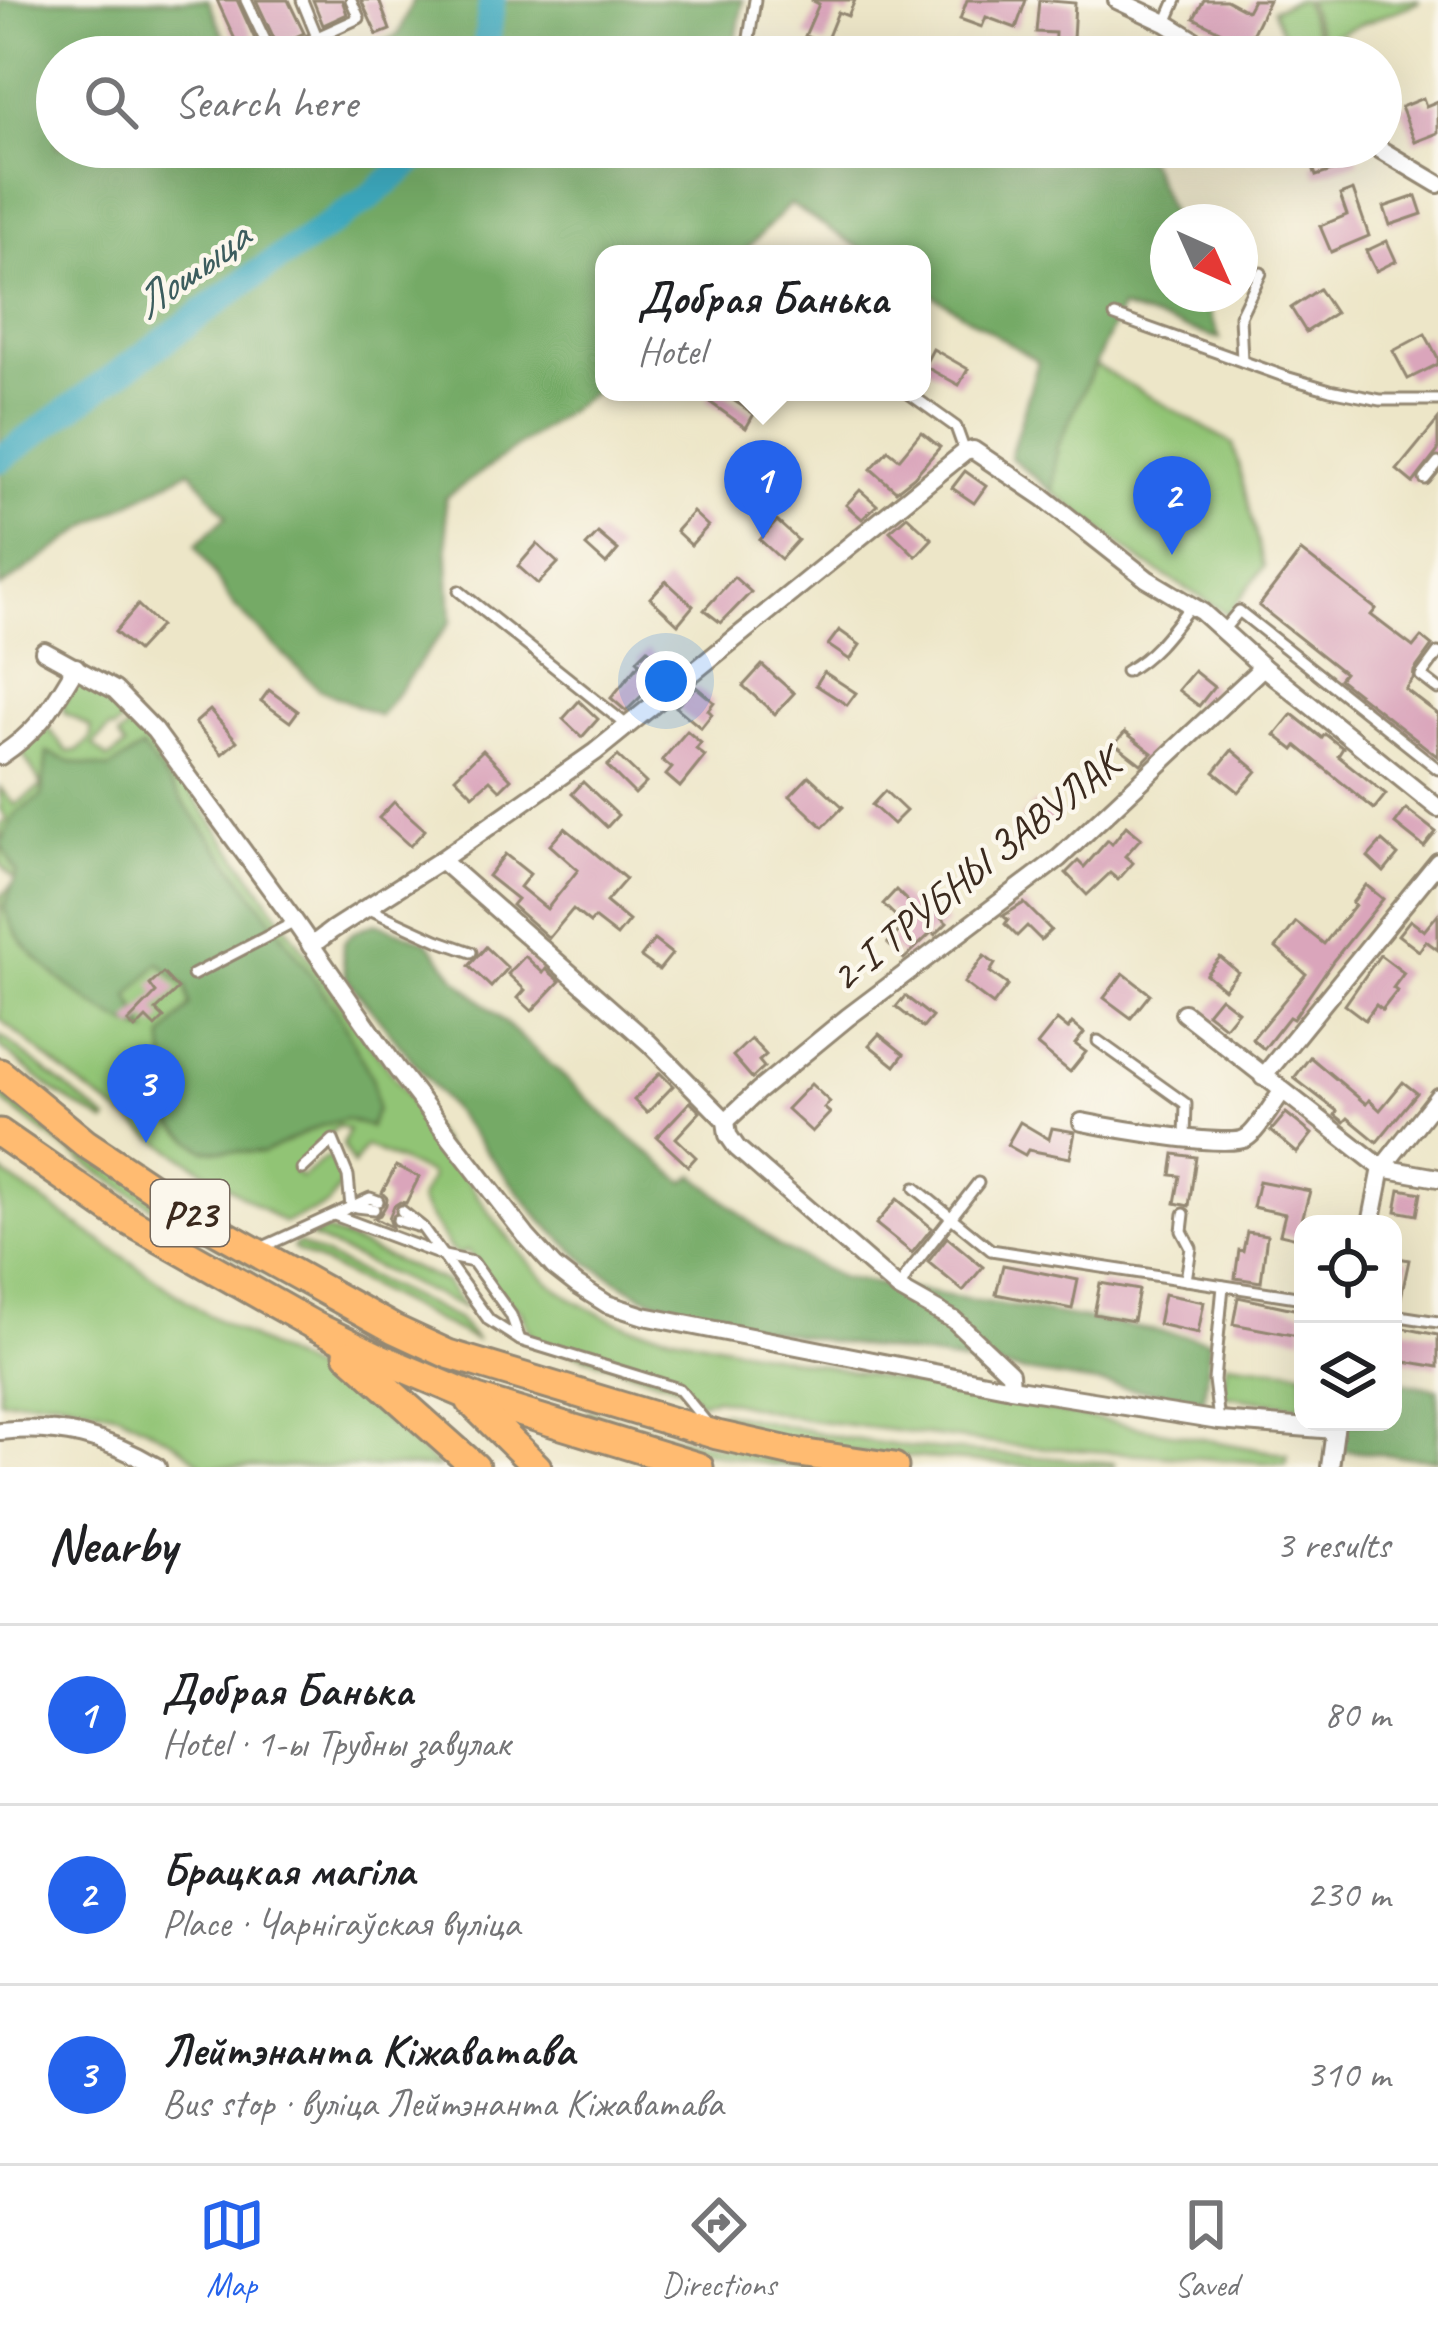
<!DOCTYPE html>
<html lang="en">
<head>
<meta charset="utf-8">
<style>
	:root { --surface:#fff; --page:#f6f6f6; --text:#202124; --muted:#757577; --line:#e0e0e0; --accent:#2563eb }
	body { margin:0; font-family:Caveat,sans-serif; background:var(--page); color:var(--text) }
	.controls { position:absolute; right:36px; bottom:36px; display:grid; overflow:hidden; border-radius:24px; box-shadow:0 12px 48px #0002 }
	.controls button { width:108px; height:108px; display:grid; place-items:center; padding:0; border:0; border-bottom:3px solid var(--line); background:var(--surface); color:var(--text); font:60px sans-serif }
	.compass { position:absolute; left:1150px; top:204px; width:108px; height:108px; border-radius:50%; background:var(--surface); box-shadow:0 12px 48px #0002; rotate:135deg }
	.you { position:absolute; left:666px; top:681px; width:42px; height:42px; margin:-30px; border:9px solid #fff; border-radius:50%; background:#1a73e8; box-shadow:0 0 0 18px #1a73e833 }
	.badge { display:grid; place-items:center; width:78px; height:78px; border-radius:50%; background:var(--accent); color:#fff; font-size:39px; font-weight:700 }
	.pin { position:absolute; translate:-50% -99px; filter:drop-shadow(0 3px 6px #0008) }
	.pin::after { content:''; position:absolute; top:63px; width:42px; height:36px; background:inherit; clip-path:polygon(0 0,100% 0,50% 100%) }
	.popup { position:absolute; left:595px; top:245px; width:336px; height:156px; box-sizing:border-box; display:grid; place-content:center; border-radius:24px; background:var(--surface); filter:drop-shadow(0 3px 9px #0005); font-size:39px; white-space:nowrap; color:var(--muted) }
	.popup b { font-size:45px; color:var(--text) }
	.popup::after { content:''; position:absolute; left:50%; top:100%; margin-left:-24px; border:24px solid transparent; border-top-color:var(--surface) }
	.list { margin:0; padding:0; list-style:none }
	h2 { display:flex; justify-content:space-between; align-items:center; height:156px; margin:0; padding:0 48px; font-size:51px }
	h2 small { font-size:39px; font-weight:400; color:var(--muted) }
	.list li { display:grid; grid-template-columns:78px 1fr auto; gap:36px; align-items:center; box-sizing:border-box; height:180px; padding:0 48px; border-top:3px solid var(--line) }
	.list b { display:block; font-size:45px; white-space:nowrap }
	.list p { margin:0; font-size:39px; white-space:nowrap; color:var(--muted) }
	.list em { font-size:39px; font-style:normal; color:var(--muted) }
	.icon { flex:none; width:66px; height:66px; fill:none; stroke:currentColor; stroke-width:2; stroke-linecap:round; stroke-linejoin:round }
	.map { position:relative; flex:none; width:1438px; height:1467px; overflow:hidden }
	.search { position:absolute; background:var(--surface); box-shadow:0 12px 48px #0002; left:36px; right:36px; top:36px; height:132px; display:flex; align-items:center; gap:30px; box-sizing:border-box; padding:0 42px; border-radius:66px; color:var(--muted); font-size:45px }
	.sheet { height:696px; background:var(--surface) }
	nav { display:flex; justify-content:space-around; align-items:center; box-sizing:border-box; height:168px; border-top:3px solid var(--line); background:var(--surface); font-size:33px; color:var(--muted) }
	nav a { display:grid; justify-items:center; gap:6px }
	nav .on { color:var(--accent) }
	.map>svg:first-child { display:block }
	.green { fill:#91c475; stroke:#66774a; stroke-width:3 }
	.forest { fill:#74aa66; stroke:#586a42; stroke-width:3 }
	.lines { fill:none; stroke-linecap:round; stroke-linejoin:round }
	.river { stroke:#3ea9be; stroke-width:27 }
	.building { fill:#daa5bb }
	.lane-casing { stroke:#948873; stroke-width:15 }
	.street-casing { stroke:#948873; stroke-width:22 }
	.primary-casing { stroke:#948873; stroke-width:33 }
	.lane { stroke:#fff; stroke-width:9 }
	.street { stroke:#fff; stroke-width:16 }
	.primary { stroke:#ffbb71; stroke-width:27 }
	.labels { text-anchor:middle; stroke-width:9; stroke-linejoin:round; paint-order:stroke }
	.shield { fill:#fbf7ec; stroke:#75685c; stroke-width:3 }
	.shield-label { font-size:39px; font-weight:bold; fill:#3b2a1e }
	.street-label { font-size:42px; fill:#3b2a1e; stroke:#fbf7ec }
	.water-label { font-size:45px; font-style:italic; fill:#3c5d5e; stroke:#fbf7ec }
</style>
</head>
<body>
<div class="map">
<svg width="1438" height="1467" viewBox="0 0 1438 1467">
	<rect width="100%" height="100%" fill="#fbf7ec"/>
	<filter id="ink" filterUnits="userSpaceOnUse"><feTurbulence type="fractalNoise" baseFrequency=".00833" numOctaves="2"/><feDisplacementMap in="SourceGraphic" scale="24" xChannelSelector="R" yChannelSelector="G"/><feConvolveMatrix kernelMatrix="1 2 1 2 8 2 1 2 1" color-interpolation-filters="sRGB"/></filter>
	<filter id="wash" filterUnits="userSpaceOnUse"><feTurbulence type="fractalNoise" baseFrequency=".004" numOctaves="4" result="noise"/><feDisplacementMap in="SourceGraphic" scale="48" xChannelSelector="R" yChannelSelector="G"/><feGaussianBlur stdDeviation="2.7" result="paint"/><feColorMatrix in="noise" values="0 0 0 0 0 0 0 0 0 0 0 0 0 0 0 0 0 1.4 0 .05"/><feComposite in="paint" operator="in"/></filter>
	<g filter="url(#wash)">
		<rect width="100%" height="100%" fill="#ede6c8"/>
		<!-- green -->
		<g class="green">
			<path d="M1296 0H1303L1318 38 1289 50 1273 9Z"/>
			<path d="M1307 0H1418L1419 2 1322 40Z"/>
			<path d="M1095 365 1233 444 1264 567 1228 614 1141 561 1053 492 1057 448Z"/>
			<path d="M77 684 90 685 129 716 114 730 109 729 93 745 108 759 125 747 118 737 135 722 148 734C243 861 332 993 427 1122 463 1171 499 1234 542 1276 566 1299 599 1315 629 1326L983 1398 1288 1455 1286 1464 1005 1445 804 1419 716 1398 700 1402 685 1388 540 1343 531 1336 521 1311 503 1299 468 1251 458 1255 451 1250 419 1200 431 1178 429 1174 365 1146 353 1165 343 1145 348 1130 338 1126 294 1170 301 1178 326 1157 333 1158 344 1180 328 1205 284 1223 151 1136 75 1081 0 1019V897L16 881 0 863V825L7 820 0 809V788L15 805 42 786 21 751 48 728 68 752 79 750 91 738V728L64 712 63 703Z"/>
			<path d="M0 1035 108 1120 106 1123 58 1094 0 1047Z"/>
			<path d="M0 1089 385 1338 387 1343C254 1266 118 1196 0 1098Z"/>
			<path d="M0 1171 203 1312 355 1394 439 1467H205L174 1442 118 1413 55 1399 0 1400Z"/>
			<path d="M326 1231 445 1282 465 1309 309 1236Z"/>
			<path d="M298 1243 457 1319 477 1341 296 1250 293 1247Z"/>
			<path d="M1227 1362 1303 1371V1407L1221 1395Z"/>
			<path d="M588 1411 675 1437 814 1467C737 1467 659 1438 587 1416Z"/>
			<path d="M721 1412 839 1437 906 1447 1114 1463V1467H1044L824 1450 717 1426 708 1415Z"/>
		</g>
		<!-- forest -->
		<g class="forest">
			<path d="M0 0H208L233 57H57V147H848L899 168 908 147H1113L1149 161 1174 222H1168V294H1202L1220 339 1121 308 1057 448 1053 492 1010 457 1038 362 922 288V254H869L790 204 742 254H604V385L445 498 451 621 380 716 319 689 233 605 196 545 227 516 190 470 93 523 0 588Z"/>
			<path d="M413 0H743L733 57H350L399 34Z"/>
			<path d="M142 748 240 876 337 1011 373 1080 377 1109 370 1127 345 1119 318 1127 263 1153 204 1150 176 1128 157 1105 137 1068 166 1061 163 1037 190 1006 186 987 159 963 129 996 147 1032C104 1018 52 977 22 942 14 933 9 919 4 908L17 873 0 843 15 814 42 796 47 752 71 762 109 769Z"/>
			<path d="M376 923 428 942 456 978 633 1140 684 1182 695 1175 778 1246 842 1278 1210 1340 1204 1400 810 1338 718 1320 643 1296 588 1263 542 1221 347 979C338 943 340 935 376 923Z"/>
			<path d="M1393 1381 1438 1389V1460L1340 1450 1344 1422H1393Z"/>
		</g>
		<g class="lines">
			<!-- river -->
			<g class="river">
				<path d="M485 57 492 0"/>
				<path d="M0 459 249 279 367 199 430 147"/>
			</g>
		</g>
		<g id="blocks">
			<!-- building -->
			<g class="building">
				<path d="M217 0H237L263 57H243Z"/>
				<path d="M256 0H288L304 33 277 45Z"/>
				<path d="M313 0H342L347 14 323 25Z"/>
				<path d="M361 0H379L390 30 377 35Z"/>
				<path d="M811 0H855L848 16 838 12 825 44 805 36 819 4Z"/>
				<path d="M967 0H1026L1016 28 986 17 982 27 960 19Z"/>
				<path d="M1039 0 1075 3 1072 57H1054L1055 33 1036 32Z"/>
				<path d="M1204 0H1226L1247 11 1253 0H1269L1247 45 1194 18Z"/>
				<path d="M1423 98 1426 106 1438 101V133L1415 142 1401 107Z"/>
				<path d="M1354 150 1359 162 1316 176 1312 164Z"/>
				<path d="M1353 190 1369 236 1331 252 1320 226 1347 215 1340 195Z"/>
				<path d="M1416 196 1422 214 1390 225 1384 207Z"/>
				<path d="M1387 241 1396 261 1376 271 1366 251Z"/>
				<path d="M1319 289 1335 313 1306 332 1291 308Z"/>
				<path d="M1425 334 1438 358V364L1408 379 1393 351Z"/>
				<path d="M933 349 968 369 959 385 924 366Z"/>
				<path d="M712 392H721L754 414 746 428 707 400Z"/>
				<path d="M1438 420V451L1413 483 1397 470Z"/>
				<path d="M921 432 940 447 914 477 896 491 871 469 888 450 899 459Z"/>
				<path d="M965 471 986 486 974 503 952 488Z"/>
				<path d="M860 490 877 505 862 519 846 505Z"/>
				<path d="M693 512 708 526 691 545 676 531Z"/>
				<path d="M907 516 932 539 916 556 890 531Z"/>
				<path d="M777 521 798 540 781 559 760 540Z"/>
				<path d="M598 533 618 550 606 564 586 546Z"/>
				<path d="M537 544 558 563 538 584 518 566Z"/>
				<path d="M1301 551 1376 609 1371 615 1413 647 1421 637 1432 646 1414 671 1413 679 1405 689 1438 714V757L1339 679 1344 673 1259 606Z"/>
				<path d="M734 577 751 592 721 623 704 610Z"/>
				<path d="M666 581 693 606 678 624 650 598Z"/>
				<path d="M138 605 160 626 137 651 115 632Z"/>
				<path d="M839 630 860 645 850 660 828 645Z"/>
				<path d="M648 649 674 672 661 682 658 680 626 711 611 698 640 663 637 660Z"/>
				<path d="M762 665 794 693 775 714 743 686Z"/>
				<path d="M1194 671 1214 687 1199 706 1178 690Z"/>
				<path d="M824 672 856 693 847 705 816 685Z"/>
				<path d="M696 687 714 702 708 710 712 714 701 728 676 707Z"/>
				<path d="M269 690 298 711 290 722 261 701Z"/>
				<path d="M579 701 598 719 582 737 563 719Z"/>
				<path d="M210 710 237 741 222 754 195 723Z"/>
				<path d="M1292 714 1322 738 1325 734 1343 748 1338 756 1386 794 1374 809 1297 746 1294 750 1275 735Z"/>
				<path d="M687 731 701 743 696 749 705 756 680 787 666 775 672 768 662 760Z"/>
				<path d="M1125 732 1152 753 1141 764 1115 744Z"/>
				<path d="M483 750 511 779 500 790 490 780 473 795 455 777Z"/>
				<path d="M1232 750 1257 771 1239 792 1214 772Z"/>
				<path d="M618 756 646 783 635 794 607 766Z"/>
				<path d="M809 776 843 807 823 827 790 796Z"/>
				<path d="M583 782 618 815 607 827 572 794Z"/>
				<path d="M885 791 906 811 893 824 872 805Z"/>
				<path d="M394 802 425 830 410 846 379 818Z"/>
				<path d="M1035 803 1053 820 1038 836 1020 819Z"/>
				<path d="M1406 809 1436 832 1424 847 1395 824Z"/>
				<path d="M1126 826 1141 838 1125 856 1133 863 1118 880 1110 873 1087 895 1066 873 1078 861 1084 867 1108 840 1112 844Z"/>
				<path d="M565 828 626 879 606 902 629 921 617 936 594 918 590 923 573 909 549 938 512 905 517 899 488 876 505 854 530 874 520 887 547 909 578 870 550 845Z"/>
				<path d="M1382 841 1398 855 1384 872 1368 857Z"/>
				<path d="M1366 885 1383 899 1333 961 1293 1019 1289 1017 1264 1049 1252 1039 1306 974 1276 948 1296 922 1324 944 1355 905 1352 903Z"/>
				<path d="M896 890 926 919 934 911 947 923 935 935 932 932 904 959 888 943 905 925 883 904Z"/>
				<path d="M1024 903 1051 930 1041 940 1027 926 1017 936 1005 924 1008 920 1003 916Z"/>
				<path d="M1438 914V950L1426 941 1419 951 1398 935 1410 920 1424 931Z"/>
				<path d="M654 940 672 954 659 970 641 957Z"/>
				<path d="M486 947 508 968 491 987 469 966Z"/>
				<path d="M1380 955 1404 973 1393 988 1397 991 1382 1010 1376 1005 1365 1020 1345 1005Z"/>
				<path d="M525 956 543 973 546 969 560 981 532 1011 518 998 525 990 508 974Z"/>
				<path d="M984 956 995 964 990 972 1008 985 993 1005 964 983Z"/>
				<path d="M1220 957 1238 972 1224 989 1206 974Z"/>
				<path d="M163 973 178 989 156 1010 164 1018 155 1027 146 1018 135 1029 128 1022 156 993 150 985Z"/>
				<path d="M1123 973 1150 994 1131 1018 1104 998Z"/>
				<path d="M905 996 932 1017 923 1028 896 1007Z"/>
				<path d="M1220 997 1238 1011 1225 1027 1207 1013Z"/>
				<path d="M1057 1020 1068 1029 1072 1023 1084 1033 1075 1044 1086 1052 1070 1072 1037 1045Z"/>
				<path d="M879 1034 904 1054 895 1066 869 1045Z"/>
				<path d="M751 1039 766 1055 759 1061 764 1067 752 1078 733 1056Z"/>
				<path d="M1310 1057 1366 1104 1369 1100 1380 1110 1403 1082 1417 1093 1377 1142 1348 1118 1344 1122 1335 1115 1337 1111 1294 1078Z"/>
				<path d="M660 1073 673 1086 647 1113 634 1100Z"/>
				<path d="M811 1084 830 1102 824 1108 830 1113 812 1132 787 1109Z"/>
				<path d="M690 1102 700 1112 676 1138 696 1157 688 1166 657 1137Z"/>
				<path d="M1286 1113 1312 1134 1297 1153 1271 1131Z"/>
				<path d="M1020 1122 1049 1139 1052 1128 1075 1132 1070 1158 1028 1150 1025 1155 1007 1145Z"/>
				<path d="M1174 1154 1196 1157 1189 1206 1175 1203 1180 1176 1171 1175Z"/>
				<path d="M396 1166 419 1177 406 1203 400 1202 394 1206 389 1218 392 1227 374 1218 380 1215 386 1205 387 1198 382 1193Z"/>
				<path d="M1259 1181 1310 1191 1297 1238 1280 1234 1285 1214 1253 1207Z"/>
				<path d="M1400 1189 1421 1193 1417 1215 1396 1211Z"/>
				<path d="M897 1199 932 1228 912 1253 876 1224Z"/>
				<path d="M1247 1232 1267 1235 1261 1282 1235 1278 1239 1250 1243 1251Z"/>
				<path d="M947 1237 983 1267 963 1291 928 1262Z"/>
				<path d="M1393 1257 1409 1260 1399 1307 1393 1306Z"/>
				<path d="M1003 1265 1078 1280 1072 1309 996 1294Z"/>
				<path d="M1100 1283 1139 1290 1133 1321 1094 1314Z"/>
				<path d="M1164 1294 1204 1302 1198 1333 1158 1324Z"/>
				<path d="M1238 1297 1303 1311V1337L1233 1324Z"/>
				<path d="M1393 1326 1438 1335V1367L1393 1359Z"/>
			</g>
		</g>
	</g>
	<g filter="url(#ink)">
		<use href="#blocks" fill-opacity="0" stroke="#948873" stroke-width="3"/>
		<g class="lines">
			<!-- lane casing -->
			<g class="lane-casing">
				<g id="lane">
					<path d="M246 0 273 57"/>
					<path d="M302 0 317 37"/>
					<path d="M1166 23 1176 0"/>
					<path d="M273 57 359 18 351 0"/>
					<path d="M746 57 755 0"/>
					<path d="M1115 316 1289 378 1330 390 1380 400H1438"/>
					<path d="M1242 361 1240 316 1261 273"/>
					<path d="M907 392 956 427 965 452"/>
					<path d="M1425 479 1438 463"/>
					<path d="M459 591 628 726"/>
					<path d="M1224 629 1239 611 1438 769"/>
					<path d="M1438 653 1421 676 1438 689"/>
					<path d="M1126 671C1155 655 1171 631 1191 605"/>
					<path d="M367 908 437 940 471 952"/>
					<path d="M193 975 295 922"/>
					<path d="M1098 1041 1186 1104 1185 1137"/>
					<path d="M302 1169 333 1140 348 1176 351 1207"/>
					<path d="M915 1188 991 1250 1303 1298"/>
					<path d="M356 1207 374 1209"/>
					<path d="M402 1211 422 1227 489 1320 520 1340 679 1389 706 1422"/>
					<path d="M1184 1214 1182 1231 1191 1248 1186 1280"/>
					<path d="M334 1215 444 1256 473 1262 511 1315 520 1340"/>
					<path d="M398 1220 417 1226"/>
					<path d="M263 1247 370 1198 378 1201"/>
					<path d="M899 1289 908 1273 978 1183"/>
					<path d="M1393 1315 1438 1322"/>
					<path d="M1219 1421 1214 1380 1223 1286"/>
				</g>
			</g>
			<!-- street casing -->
			<g class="street-casing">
				<g id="street">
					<path d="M1117 0 1166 23 1221 57"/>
					<path d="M1376 147 1438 184"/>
					<path d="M44 651 115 690 155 731 295 922 397 1069 526 1236 554 1267 577 1285 607 1304 644 1316 1011 1388 1219 1421 1335 1430"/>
					<path d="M0 756C41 729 51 708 76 667"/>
					<path d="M441 860 649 1043 726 1121 728 1135 737 1148 899 1289 954 1320 1010 1373 1011 1388"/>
					<path d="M311 946 332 930 441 860 595 752 965 452 973 450 1043 497 1147 579 1202 612 1263 667 1438 808"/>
					<path d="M1184 1013 1382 1168 1438 1178"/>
					<path d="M1263 1077 1438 862"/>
					<path d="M726 1121 758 1091 848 1017 1059 858 1263 667"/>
					<path d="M1082 1122C1107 1127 1228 1149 1246 1138 1257 1132 1273 1103 1282 1092"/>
					<path d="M1371 1224 1382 1168 1438 1097"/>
					<path d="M0 1431C58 1425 107 1437 157 1467"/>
					<path d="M1330 1467 1336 1423"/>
				</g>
			</g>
			<!-- primary casing -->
			<g class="primary-casing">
				<g id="primary">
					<path d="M0 1073 85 1143 211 1227 394 1329 448 1354 717 1435 793 1452 894 1467"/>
					<path d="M0 1133 120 1216 315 1326 378 1357 477 1399 699 1467"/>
					<path d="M348 1354 475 1467"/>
					<path d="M471 1402 537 1467"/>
				</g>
			</g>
			<!-- lane -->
			<use href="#lane" class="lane"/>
			<!-- street -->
			<use href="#street" class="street"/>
			<!-- primary -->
			<use href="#primary" class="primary"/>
		</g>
	</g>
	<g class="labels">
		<!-- shield labels -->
		<rect class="shield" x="151" y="1180" width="78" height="66" rx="9"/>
		<g class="shield-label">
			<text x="190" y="1227">Р23</text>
		</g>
		<!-- street labels -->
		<g class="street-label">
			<text transform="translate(974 869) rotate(-39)" y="15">2-І ТРУБНЫ ЗАВУЛАК</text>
		</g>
		<!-- water labels -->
		<g class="water-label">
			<text transform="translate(190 269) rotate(-36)" y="16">Лошыца</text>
		</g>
	</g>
</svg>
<div class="controls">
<button><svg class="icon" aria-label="locate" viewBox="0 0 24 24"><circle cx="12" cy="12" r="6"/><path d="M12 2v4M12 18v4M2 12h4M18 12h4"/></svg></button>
<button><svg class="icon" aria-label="layers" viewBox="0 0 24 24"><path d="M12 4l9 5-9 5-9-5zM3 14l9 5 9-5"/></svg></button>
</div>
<svg class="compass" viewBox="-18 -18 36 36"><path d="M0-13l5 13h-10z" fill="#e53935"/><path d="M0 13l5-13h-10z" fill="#757577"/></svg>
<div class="you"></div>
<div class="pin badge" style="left:763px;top:539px">1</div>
<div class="popup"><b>Добрая Банька</b>Hotel</div>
<div class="pin badge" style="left:1172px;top:555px">2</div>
<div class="pin badge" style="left:146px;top:1143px">3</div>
<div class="search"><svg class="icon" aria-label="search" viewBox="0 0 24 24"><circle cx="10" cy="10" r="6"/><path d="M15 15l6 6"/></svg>Search here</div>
</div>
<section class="sheet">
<h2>Nearby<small>3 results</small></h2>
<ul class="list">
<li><span class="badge">1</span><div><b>Добрая Банька</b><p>Hotel · 1-ы Трубны завулак</p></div><em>80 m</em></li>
<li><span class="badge">2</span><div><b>Брацкая магіла</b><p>Place · Чарнігаўская вуліца</p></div><em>230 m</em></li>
<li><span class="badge">3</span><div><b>Лейтэнанта Кіжаватава</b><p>Bus stop · вуліца Лейтэнанта Кіжаватава</p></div><em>310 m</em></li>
</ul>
</section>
<nav>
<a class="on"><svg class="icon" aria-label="map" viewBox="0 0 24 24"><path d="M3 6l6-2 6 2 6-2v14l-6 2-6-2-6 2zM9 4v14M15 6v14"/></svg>Map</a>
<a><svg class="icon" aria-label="directions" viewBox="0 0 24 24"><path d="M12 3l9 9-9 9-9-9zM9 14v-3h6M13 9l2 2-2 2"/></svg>Directions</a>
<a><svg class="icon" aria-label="saved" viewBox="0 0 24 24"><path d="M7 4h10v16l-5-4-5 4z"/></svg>Saved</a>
</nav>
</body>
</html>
